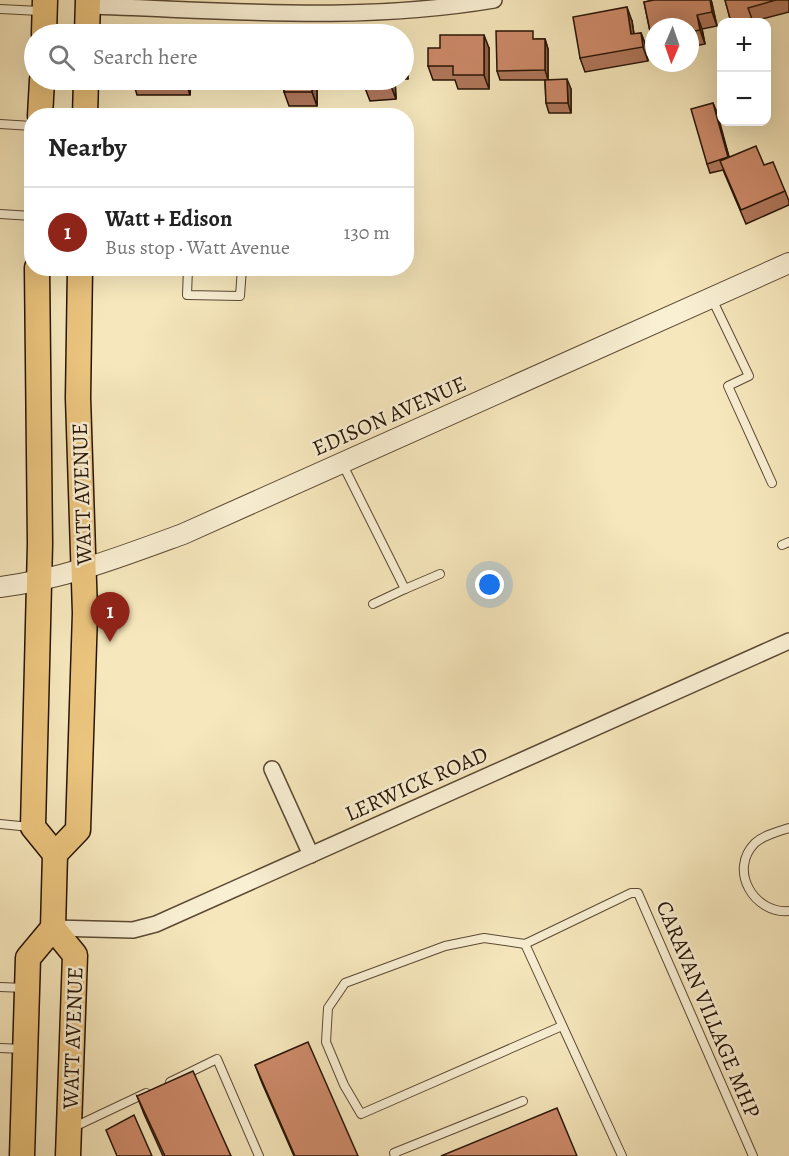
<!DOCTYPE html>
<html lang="en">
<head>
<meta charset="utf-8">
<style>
	:root { --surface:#fff; --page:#f6f6f6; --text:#222; --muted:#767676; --line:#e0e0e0; --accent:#8f2418 }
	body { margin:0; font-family:Alegreya,serif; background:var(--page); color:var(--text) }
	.controls { position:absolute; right:18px; top:18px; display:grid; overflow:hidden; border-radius:12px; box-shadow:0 6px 24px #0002 }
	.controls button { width:54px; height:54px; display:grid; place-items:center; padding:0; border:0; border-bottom:2px solid var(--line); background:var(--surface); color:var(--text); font:30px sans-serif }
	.compass { position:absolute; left:645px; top:18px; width:54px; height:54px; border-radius:50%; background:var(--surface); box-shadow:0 6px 24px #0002; rotate:182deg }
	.you { position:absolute; left:490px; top:585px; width:21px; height:21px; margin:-15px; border:4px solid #fff; border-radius:50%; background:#1a73e8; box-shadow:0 0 0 9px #1a73e833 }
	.badge { display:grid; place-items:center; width:39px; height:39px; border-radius:50%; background:var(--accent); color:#fff; font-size:20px; font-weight:700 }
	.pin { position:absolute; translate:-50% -50px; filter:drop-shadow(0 2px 3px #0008) }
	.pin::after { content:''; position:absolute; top:32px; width:21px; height:18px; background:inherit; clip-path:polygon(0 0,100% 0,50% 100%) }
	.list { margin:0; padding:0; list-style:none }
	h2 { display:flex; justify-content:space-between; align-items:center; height:78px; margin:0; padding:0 24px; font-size:26px }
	h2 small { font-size:20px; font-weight:400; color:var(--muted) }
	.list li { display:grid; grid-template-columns:39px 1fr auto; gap:18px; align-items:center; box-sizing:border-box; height:90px; padding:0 24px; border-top:2px solid var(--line) }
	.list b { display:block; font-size:22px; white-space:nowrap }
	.list p { margin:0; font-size:20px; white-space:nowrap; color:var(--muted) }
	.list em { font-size:20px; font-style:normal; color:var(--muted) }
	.icon { flex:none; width:33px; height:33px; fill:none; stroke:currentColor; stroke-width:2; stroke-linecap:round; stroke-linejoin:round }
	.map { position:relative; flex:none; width:789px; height:1156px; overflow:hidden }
	.search { position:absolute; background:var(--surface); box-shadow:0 6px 24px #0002; left:24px; top:24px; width:390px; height:66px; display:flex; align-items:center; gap:15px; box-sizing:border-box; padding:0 21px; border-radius:33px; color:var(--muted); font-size:22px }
	.panel { position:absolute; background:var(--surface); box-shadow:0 6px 24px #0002; left:24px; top:108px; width:390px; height:168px; border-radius:24px }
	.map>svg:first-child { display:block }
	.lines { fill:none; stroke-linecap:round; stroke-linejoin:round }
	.service-casing { stroke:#5b4933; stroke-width:10 }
	.minor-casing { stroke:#5b4933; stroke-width:18 }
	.tertiary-casing { stroke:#5b4933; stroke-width:22 }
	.primary-casing { stroke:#271405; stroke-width:27 }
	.service { stroke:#f9efd3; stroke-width:8 }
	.minor { stroke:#f9efd3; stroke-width:15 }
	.tertiary { stroke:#f9efd3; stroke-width:20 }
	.primary { stroke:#ebc47e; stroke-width:24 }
	.wall { fill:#b0775b; stroke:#271405; stroke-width:1.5 }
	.shaded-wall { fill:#90614a; stroke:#271405; stroke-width:1.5 }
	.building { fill:#cd8a6a; stroke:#271405; stroke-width:1.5 }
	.labels { text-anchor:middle; stroke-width:5; stroke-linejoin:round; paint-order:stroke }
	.street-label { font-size:22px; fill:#271405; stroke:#f9efd3 }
</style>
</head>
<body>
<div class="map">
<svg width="789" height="1156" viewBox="0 0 789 1156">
	<rect width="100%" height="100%" fill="#f6e7bc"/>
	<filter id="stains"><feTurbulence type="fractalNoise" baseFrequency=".00333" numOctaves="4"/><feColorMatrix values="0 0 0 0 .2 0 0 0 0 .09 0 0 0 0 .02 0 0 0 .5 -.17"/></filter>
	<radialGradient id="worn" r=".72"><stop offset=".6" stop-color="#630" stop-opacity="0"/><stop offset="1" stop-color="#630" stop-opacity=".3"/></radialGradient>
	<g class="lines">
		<!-- service casing -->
		<g class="service-casing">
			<g id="service">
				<path d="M0 9 40 11"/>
				<path d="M0 124 32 126"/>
				<path d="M0 214 32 216"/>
				<path d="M188 268 187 295 240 296 242 268"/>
				<path d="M712 299 749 376 728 386 772 483"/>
				<path d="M342 463 405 589 373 604"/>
				<path d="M782 545 789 542"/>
				<path d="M405 589 440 574"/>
				<path d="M0 824 30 827"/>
				<path d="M789 828C777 832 764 835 755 843 728 870 754 914 789 911"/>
				<path d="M525 944 622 1156"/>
				<path d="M0 987 25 988"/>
				<path d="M562 1026 361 1114 344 1085 326 1042 328 1008 345 983 445 946 484 938 525 944 631 893H638L753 1156"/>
				<path d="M0 1048 23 1049"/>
				<path d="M170 1082 217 1059 259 1156"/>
				<path d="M72 1128 146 1093"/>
				<path d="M395 1156 394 1153 523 1101"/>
			</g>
		</g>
		<!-- minor casing -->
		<g class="minor-casing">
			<g id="minor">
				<path d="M88 6C225 10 358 23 494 0"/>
				<path d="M272 769 311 855"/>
				<path d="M53 928 133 930 156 924 789 641"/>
			</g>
		</g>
		<!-- tertiary casing -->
		<g class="tertiary-casing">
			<path id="tertiary" d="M0 587C64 579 123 556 183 534L789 263"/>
		</g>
		<!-- primary casing -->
		<g class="primary-casing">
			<g id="primary">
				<path d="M44 34 45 0"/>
				<path d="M87 34 88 0"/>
				<path d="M40 116 42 80"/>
				<path d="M85 116 86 80"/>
				<path d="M55 854 78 830 85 613 78 398 80 268"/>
				<path d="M53 928 75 955 68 1156"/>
				<path d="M22 1156 28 958 53 928 55 854 33 827 40 544 37 268"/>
			</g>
		</g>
		<!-- service -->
		<use href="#service" class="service"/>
		<!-- minor -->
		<use href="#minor" class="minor"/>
		<!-- tertiary -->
		<use href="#tertiary" class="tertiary"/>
		<!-- primary -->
		<use href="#primary" class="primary"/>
	</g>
	<!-- wall -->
	<g class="wall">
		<path d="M654 0H711L717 26 702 29 705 44 690 47V27H654V42L650 31 644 2Z"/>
		<path d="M725 0H789V12L754 21V22H731Z"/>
		<path d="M632 21 634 34 641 33 646 46 648 61 585 72 580 58Z"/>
		<path d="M536 39H545L548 49V80L571 89V113H549L546 103 545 80H500L497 71Z"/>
		<path d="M404 48 406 54 408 79H404Z"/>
		<path d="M489 48V89H458L455 80H433L428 66Z"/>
		<path d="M191 80 190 95H137L134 85Z"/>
		<path d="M267 80H334V86H317V106H289L284 92 285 83 268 82Z"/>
		<path d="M352 80H403H395L396 99 370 101 365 88 356 89Z"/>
		<path d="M713 103 729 157 764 165 785 191 789 201V205L746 224 723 170 710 173 707 164Z"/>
		<path d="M255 1065 358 1156H294L262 1083Z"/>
		<path d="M137 1096 231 1156H163L144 1114Z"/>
	</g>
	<!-- shaded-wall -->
	<g class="shaded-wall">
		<path d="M710 0H711L712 3 717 26 712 12Z"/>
		<path d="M627 7 632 21 636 48 631 34Z"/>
		<path d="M697 15 702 29 705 44 700 30Z"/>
		<path d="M641 33 646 46 648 61 643 47Z"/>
		<path d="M484 35 489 48V89L484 75Z"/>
		<path d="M545 39 548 49V80L545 70Z"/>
		<path d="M404 48 406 54 408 79 404 68Z"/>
		<path d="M567 79 571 89V113L568 103Z"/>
		<path d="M187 80H191L190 95 187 86Z"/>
		<path d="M312 80H314L317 86V106L312 92Z"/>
		<path d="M391 80H395L396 99 391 86Z"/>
		<path d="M713 103 717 112 732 168 728 158Z"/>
	</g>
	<!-- building -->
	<g class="building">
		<path d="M654 0H710L712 12 697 15 700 30 690 32V27H677V25L669 27H654V30L650 31 644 2Z"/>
		<path d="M725 0H776L748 8 753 22H731Z"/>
		<path d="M627 7 631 34 641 33 643 47 580 58 573 17Z"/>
		<path d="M496 31H533V39H545V70L497 71Z"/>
		<path d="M440 35H484V75H453V66H428V48H440Z"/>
		<path d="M567 79 568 103H546L545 80Z"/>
		<path d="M134 80H187V86L134 85Z"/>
		<path d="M285 80H312V92H284Z"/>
		<path d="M364 80H391V86L365 87Z"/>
		<path d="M713 103 728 157 707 164 691 109Z"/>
		<path d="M756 146 764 165 773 162 785 191 741 210 720 161Z"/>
		<path d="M308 1042 358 1156H295L255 1065Z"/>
		<path d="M193 1071 231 1156H165L137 1096Z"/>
		<path d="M557 1108 577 1156H441Z"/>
		<path d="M134 1115 152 1156H117L106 1130Z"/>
	</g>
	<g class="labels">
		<!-- street labels -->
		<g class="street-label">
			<text transform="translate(389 415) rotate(-24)" y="8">EDISON AVENUE</text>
			<text transform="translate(81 494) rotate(-92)" y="8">WATT AVENUE</text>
			<text transform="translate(416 783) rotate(-24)" y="8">LERWICK ROAD</text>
			<text transform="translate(709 1009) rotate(67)" y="8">CARAVAN VILLAGE MHP</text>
			<text transform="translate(72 1038) rotate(-88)" y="8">WATT AVENUE</text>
		</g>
	</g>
	<rect width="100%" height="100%" filter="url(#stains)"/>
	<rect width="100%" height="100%" fill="url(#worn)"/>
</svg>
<div class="controls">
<button>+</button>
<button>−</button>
</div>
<svg class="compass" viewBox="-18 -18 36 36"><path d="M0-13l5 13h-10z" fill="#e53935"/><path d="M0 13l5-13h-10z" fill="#767676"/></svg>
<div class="you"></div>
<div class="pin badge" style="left:110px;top:642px">1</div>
<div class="search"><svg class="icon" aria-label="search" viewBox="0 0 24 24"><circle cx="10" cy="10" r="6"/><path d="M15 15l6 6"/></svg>Search here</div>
<section class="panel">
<h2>Nearby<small></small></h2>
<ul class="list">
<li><span class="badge">1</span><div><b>Watt + Edison</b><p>Bus stop · Watt Avenue</p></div><em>130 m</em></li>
</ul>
</section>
</div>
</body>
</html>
